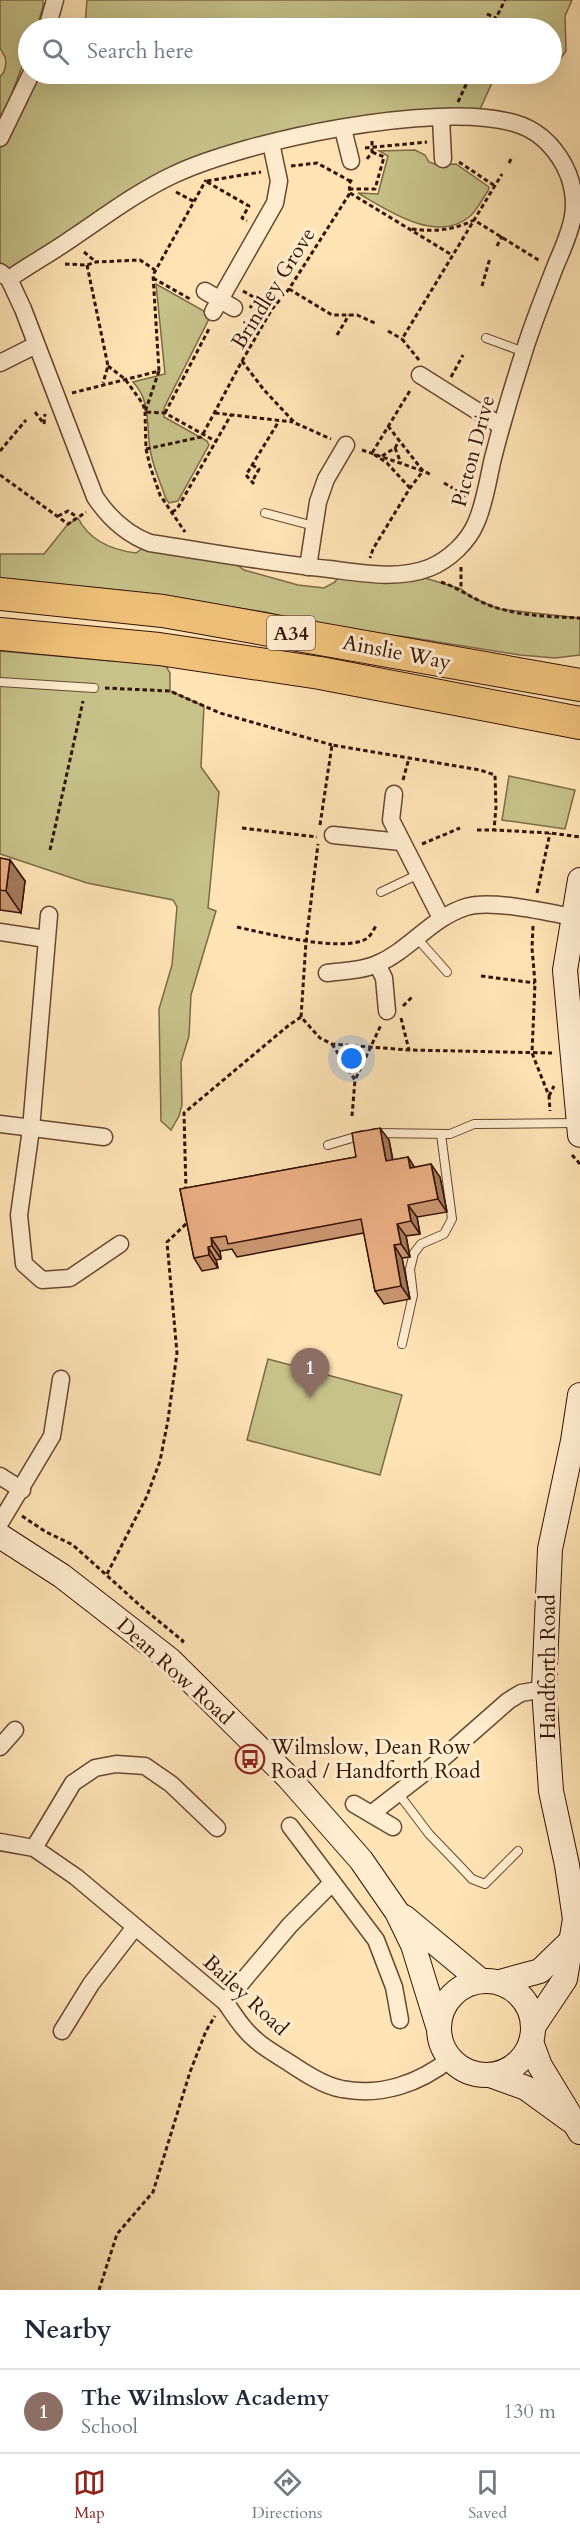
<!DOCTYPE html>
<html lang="en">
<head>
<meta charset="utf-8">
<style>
	:root { --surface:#fff; --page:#f2f2f3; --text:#1f2937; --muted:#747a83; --line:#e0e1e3; --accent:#8f2418 }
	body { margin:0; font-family:Cardo,serif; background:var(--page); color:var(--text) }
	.you { position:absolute; left:352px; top:1059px; width:21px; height:21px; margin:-15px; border:4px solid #fff; border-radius:50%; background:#1a73e8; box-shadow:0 0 0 9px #1a73e833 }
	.badge { display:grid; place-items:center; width:39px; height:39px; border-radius:50%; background:var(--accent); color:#fff; font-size:20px; font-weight:700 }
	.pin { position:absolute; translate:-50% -50px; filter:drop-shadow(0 2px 3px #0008) }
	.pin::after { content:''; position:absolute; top:32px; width:21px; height:18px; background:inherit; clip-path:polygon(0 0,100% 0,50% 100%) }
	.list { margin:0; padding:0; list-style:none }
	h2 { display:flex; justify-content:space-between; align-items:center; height:78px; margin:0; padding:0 24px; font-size:26px }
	h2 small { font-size:20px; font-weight:400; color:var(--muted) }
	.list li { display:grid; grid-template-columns:39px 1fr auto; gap:18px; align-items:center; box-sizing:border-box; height:84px; padding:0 24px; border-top:2px solid var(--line) }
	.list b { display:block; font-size:22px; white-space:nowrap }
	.list p { margin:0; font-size:20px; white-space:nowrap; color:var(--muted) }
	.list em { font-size:20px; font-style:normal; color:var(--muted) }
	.icon { flex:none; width:33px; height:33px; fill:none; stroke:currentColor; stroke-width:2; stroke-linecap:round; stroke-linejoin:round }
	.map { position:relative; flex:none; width:580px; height:2290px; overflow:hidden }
	.search { position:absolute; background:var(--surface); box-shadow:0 6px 24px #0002; left:18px; right:18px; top:18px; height:66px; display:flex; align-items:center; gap:15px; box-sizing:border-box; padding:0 21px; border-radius:33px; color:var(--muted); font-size:22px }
	.sheet { height:162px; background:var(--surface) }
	nav { display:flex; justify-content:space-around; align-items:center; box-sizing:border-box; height:84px; border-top:2px solid var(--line); background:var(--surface); font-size:16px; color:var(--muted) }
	nav a { display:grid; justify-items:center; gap:3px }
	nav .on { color:var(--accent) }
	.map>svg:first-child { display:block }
	.green { fill:#c6c289; stroke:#7d6a47; stroke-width:1.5 }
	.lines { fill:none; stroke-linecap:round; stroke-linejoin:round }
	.lane-casing { stroke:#674731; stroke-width:10 }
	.street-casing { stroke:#674731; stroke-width:19 }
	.secondary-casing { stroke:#341305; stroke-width:26 }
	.highway-casing { stroke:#341305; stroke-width:34 }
	.path { stroke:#341305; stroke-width:3; stroke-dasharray:4.5 3; stroke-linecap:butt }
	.lane { stroke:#ffedcf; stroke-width:8 }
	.street { stroke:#ffedcf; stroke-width:16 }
	.secondary { stroke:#ffedcf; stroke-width:24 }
	.highway { stroke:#f0c27a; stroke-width:32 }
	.wall { fill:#ca9671; stroke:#341305; stroke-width:1.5 }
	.shaded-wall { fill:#a47a5c; stroke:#341305; stroke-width:1.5 }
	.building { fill:#ebaf83; stroke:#341305; stroke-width:1.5 }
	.labels { text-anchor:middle; stroke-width:6; stroke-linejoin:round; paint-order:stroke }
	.shield { fill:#ffedcf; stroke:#715442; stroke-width:1.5 }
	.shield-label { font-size:20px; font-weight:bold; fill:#341305 }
	.street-label { font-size:21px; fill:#341305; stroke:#ffedcf }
	.poi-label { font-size:21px; fill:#341305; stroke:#ffedcf; text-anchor:start }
</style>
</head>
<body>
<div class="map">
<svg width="580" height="2290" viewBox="0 0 580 2290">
	<rect width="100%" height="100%" fill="#ffe4b5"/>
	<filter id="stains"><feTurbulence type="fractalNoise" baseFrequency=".00333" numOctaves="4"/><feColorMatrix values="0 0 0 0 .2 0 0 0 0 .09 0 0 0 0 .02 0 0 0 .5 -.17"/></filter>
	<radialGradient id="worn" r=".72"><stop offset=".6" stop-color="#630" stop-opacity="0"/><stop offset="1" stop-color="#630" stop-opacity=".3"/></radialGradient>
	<!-- green -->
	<g class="green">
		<path d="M0 0H43V6L37 28H28V51L8 103 0 117V77L4 72 6 63 5 57 0 48Z"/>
		<path d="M87 0H572L565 16 566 51 556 65 552 66V28H82L85 25Z"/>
		<path d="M31 74H496L481 107 473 118 404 119 212 159 36 262 0 272V138Z"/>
		<path d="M415 150 425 155 429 162 437 165 456 164 489 187 488 191C482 199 477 211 469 217 436 244 387 210 358 193L378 194 388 156 379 151Z"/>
		<path d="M156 284 211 315 164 408V417L207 441 209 445 178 501 169 503 166 499C161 484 154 469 151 454 145 428 153 403 133 382L165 374Z"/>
		<path d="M78 518C89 540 112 550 136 553L150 543 225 555 244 570 298 585 324 588 335 582 343 571 425 578 461 589 471 597 499 609 580 618V655L555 658 520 655 407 637 331 628 265 612 118 590 0 580V554H44L68 524Z"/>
		<path d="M0 651 113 661H163L170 673V691L204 706 201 767 219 792 208 908 216 911 191 995 189 1036 181 1062 182 1105 179 1116 171 1130 161 1121 159 1009 172 965 177 907 173 900 87 883 0 854Z"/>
		<path d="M509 776 575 790 565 829 502 820Z"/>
		<path d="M268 1359 402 1395 380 1475 247 1440Z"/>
	</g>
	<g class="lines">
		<!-- lane casing -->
		<g class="lane-casing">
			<g id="lane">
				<path d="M486 338 524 352"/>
				<path d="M265 513 314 526"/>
				<path d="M0 682 94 688"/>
				<path d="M381 892 419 874"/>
				<path d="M416 937 447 972"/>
				<path d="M375 1133 450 1134 474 1124 576 1123"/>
				<path d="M328 1145 362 1135"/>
				<path d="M402 1344 413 1295 410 1269 414 1253 421 1244 444 1234 452 1219 441 1134"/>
				<path d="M398 1793 429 1834 456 1862 472 1879 485 1884 518 1851"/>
			</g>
		</g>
		<!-- street casing -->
		<g class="street-casing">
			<g id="street">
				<path d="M47 28 55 0"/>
				<path d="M441 118 443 159"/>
				<path d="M343 129 351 161"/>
				<path d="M0 138 31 74"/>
				<path d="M0 272 9 279 23 309 95 497C109 518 126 534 150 543 210 552 269 563 329 569 361 573 398 580 429 568 449 560 468 542 476 523 485 503 488 479 493 458 502 423 512 389 523 355 532 325 544 296 555 267 562 250 570 234 573 216 576 199 572 180 564 165 553 145 536 129 514 123 435 101 247 140 173 175 137 192 104 217 71 239 51 253 29 265 9 279"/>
				<path d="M205 291 234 308"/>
				<path d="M213 312 275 203 279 181 271 143"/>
				<path d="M0 363 36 345"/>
				<path d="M420 375 501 426"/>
				<path d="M308 567 318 502 326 479 346 445"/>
				<path d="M394 794 391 820 441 918"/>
				<path d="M333 835 401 842"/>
				<path d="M49 915 31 1129 19 1215 24 1264 42 1280 70 1278 120 1244"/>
				<path d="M0 932 46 939"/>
				<path d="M377 964 384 978 387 1011"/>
				<path d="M327 973C343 971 361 971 377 964 410 950 431 918 466 907 490 899 547 912 572 917"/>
				<path d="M0 1124 104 1137"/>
				<path d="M0 1476 22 1490"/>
				<path d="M0 1523 52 1436 61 1379"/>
				<path d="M0 1747 15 1730"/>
				<path d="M354 1804 393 1827"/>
				<path d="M371 1814 442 1759 508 1701 521 1693 544 1689"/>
				<path d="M290 1826 376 1940 394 1987 400 2020"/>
				<path d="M0 1842 34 1848 76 1877 225 2002C231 2010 237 2020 244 2028 256 2043 272 2052 288 2062 303 2072 324 2086 342 2089 381 2097 420 2083 450 2059"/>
				<path d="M34 1848 73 1783 95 1768 116 1764 145 1766 171 1784 217 1828"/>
				<path d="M225 2002 290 1925 332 1883"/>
				<path d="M62 2031 91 1984 135 1927"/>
			</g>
		</g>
		<!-- secondary casing -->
		<g class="secondary-casing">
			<g id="secondary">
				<path d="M580 880 565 970 580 1135"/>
				<path d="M0 1536 62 1576 170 1660 288 1777 361 1860 397 1912 413 1945 438 2026"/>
				<path d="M404 1917 481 1981"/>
				<circle cx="486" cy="2028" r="47"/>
				<path d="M500 1982 540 1971 572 1940"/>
				<path d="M533 2027 565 1979 575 1919 567 1865 551 1791 544 1689 550 1549 573 1441 580 1395"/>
				<path d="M531 2042 540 2066 580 2132"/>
				<path d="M490 2075 526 2088 570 2120"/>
			</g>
		</g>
		<!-- highway casing -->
		<g class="highway-casing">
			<g id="highway">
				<path d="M0 594 163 611 580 685"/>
				<path d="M0 634 159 649 320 673 580 723"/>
			</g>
		</g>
		<!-- path -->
		<g class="path">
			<path d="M487 14 496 18"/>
			<path d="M491 28 505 0"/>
			<path d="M458 102 471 74"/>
			<path d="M365 148 427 142"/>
			<path d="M367 159 372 152V141"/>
			<path d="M459 162 495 186"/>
			<path d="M509 163 512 157"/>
			<path d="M291 166 317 163 350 181"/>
			<path d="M207 181 261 172"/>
			<path d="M207 182 249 206 242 218 247 221"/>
			<path d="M349 189H375L384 157 372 152"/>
			<path d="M176 192 195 202"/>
			<path d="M350 193 452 255"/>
			<path d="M412 229C434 232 454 230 474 220L540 261"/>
			<path d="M497 246 502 236"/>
			<path d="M84 252 96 262"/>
			<path d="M65 264 87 265 96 262 140 260 155 270"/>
			<path d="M87 265 108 366 103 383"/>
			<path d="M153 278 190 299"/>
			<path d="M482 286 490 258"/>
			<path d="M289 289 332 315H357L377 324"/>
			<path d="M243 291 267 305"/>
			<path d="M250 308 254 302 259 305 245 331 251 333 267 305 272 309"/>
			<path d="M388 331 402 339"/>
			<path d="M337 335 349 315"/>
			<path d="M419 360 402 339 502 174"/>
			<path d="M242 361 264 390 295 423 331 439"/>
			<path d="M108 366 125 379 143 404 145 412 146 449 150 466 160 495 185 532"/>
			<path d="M159 371 145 412 165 413 217 442"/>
			<path d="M451 377 463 355"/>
			<path d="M72 393 159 371 153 275 206 180"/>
			<path d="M35 412 44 424 45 414"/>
			<path d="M165 413 210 327"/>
			<path d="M215 413 293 422"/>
			<path d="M388 426 423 471 432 475"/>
			<path d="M395 448 401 463"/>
			<path d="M146 449 201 437 203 434 242 361 272 309 289 289 350 193 349 184 353 177"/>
			<path d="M362 450 423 471 410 488 373 549 370 558"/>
			<path d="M0 451 26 420"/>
			<path d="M382 456 395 448 399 441"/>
			<path d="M252 465 259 469 253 480"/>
			<path d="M0 475 68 524 86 512"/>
			<path d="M444 483 468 497"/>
			<path d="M254 484 246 475 279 421"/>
			<path d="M410 488 387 463 372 453 411 389"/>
			<path d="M172 512 177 509 231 415"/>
			<path d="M58 516 68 511 77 517"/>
			<path d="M461 567V589"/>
			<path d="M441 582C462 589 479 604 501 609 526 616 554 617 580 618"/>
			<path d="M105 688 170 691 220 713 332 745"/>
			<path d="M403 780 409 758"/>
			<path d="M320 825 332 745 480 770 495 775 496 807 494 830 550 833 580 837"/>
			<path d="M242 828 317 837"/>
			<path d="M477 830H493"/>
			<path d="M422 844 460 828"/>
			<path d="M50 850 83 701"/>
			<path d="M537 893 550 833"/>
			<path d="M533 926 532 948 535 983 532 1053 549 1096 550 1111"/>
			<path d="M237 927C265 933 341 953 366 939 371 936 374 929 377 924"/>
			<path d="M481 976 535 983"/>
			<path d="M403 1006 412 997"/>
			<path d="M301 1017 306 942 318 844"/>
			<path d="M401 1018 409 1050"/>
			<path d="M332 1044 355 1080 381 1025"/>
			<path d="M343 1063 363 1064"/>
			<path d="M549 1096 554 1086"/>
			<path d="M352 1116 355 1080"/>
			<path d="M572 1155 580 1164"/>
			<path d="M186 1191 184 1113 289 1025 301 1017 320 1038 332 1044 409 1050 552 1053"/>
			<path d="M22 1516 46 1532 73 1545 144 1609 183 1641 181 1644"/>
			<path d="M107 1574 147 1496 160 1461 168 1420 177 1353 167 1242 188 1222"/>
			<path d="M455 2075 471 2082"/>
			<path d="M99 2290 117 2234 153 2192 190 2072 206 2031 215 2016"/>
		</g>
		<!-- lane -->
		<use href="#lane" class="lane"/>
		<!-- street -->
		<use href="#street" class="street"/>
		<!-- secondary -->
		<use href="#secondary" class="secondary"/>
		<!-- highway -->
		<use href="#highway" class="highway"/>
	</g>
	<!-- wall -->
	<g class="wall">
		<path d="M0 858 10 860 25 881 21 913 0 910Z"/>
		<path d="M389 1140 393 1160 408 1157 414 1167 440 1177 447 1212 417 1217 420 1234 406 1236 410 1257 402 1258 410 1299 384 1304 375 1291 364 1233 237 1257 232 1249 220 1251 221 1259 216 1260 218 1268 202 1271 194 1258 180 1189 356 1157Z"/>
	</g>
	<!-- shaded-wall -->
	<g class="shaded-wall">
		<path d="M10 860 25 881 21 913 6 891Z"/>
		<path d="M380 1128 389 1140 395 1174 386 1161Z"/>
		<path d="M408 1157 416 1170 410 1168Z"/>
		<path d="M431 1164 440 1177 447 1212 438 1199Z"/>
		<path d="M408 1205 417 1217 420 1234 411 1221Z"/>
		<path d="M397 1224 406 1236 410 1257 401 1244Z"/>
		<path d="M211 1238 220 1251 221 1259 212 1246Z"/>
		<path d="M394 1245 402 1258 410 1299 401 1286Z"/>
		<path d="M208 1247 216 1260 218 1268 209 1255Z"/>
	</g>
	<!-- building -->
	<g class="building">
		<path d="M0 858 10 860 6 891 0 890Z"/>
		<path d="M380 1128 386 1161 408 1157 410 1168 431 1164 438 1199 408 1205 411 1221 397 1224 401 1244 394 1245 401 1286 375 1291 361 1219 228 1244 226 1236 211 1238 212 1246 208 1247 209 1255 194 1258 180 1189 356 1157 352 1133Z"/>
	</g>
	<!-- icons -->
	<defs>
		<g id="bus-ring" transform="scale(1.5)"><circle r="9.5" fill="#ffedcf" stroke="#8f2418" stroke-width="1.5"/><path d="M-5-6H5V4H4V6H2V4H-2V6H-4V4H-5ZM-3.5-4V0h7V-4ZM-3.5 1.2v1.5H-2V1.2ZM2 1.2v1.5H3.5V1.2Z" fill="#8f2418"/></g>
	</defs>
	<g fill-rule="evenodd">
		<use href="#bus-ring" x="250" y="1759"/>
	</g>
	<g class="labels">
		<!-- shield labels -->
		<rect class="shield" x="267" y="616" width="48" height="34" rx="4.5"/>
		<g class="shield-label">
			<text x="291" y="640">A34</text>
		</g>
		<!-- street labels -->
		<g class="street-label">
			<text transform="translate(273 288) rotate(-58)" y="7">Brindley Grove</text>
			<text transform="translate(473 451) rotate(-75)" y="7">Picton Drive</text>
			<text transform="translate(397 652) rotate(11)" y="7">Ainslie Way</text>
			<text transform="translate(548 1667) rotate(-90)" y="7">Handforth Road</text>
			<text transform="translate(175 1671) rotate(42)" y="7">Dean Row Road</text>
			<text transform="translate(246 1995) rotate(43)" y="7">Bailey Road</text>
		</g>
		<!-- poi labels -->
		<g class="poi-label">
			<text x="271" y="1754">Wilmslow, Dean Row<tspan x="271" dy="24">Road / Handforth Road</tspan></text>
		</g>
	</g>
	<rect width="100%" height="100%" filter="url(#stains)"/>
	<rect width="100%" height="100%" fill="url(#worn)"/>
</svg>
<div class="you"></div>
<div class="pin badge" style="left:310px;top:1398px;background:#8d6e63">1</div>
<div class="search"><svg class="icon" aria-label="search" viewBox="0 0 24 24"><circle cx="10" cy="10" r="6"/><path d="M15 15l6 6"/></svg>Search here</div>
</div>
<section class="sheet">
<h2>Nearby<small></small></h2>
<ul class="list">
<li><span class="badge" style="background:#8d6e63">1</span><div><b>The Wilmslow Academy</b><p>School</p></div><em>130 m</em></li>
</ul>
</section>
<nav>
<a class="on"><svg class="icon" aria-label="map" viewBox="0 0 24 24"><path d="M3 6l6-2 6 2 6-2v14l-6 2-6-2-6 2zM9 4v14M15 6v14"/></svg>Map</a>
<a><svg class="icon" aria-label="directions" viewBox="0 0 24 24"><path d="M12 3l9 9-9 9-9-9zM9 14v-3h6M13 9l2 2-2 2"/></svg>Directions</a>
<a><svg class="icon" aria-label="saved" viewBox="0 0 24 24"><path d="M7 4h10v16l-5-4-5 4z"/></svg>Saved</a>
</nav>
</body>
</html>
